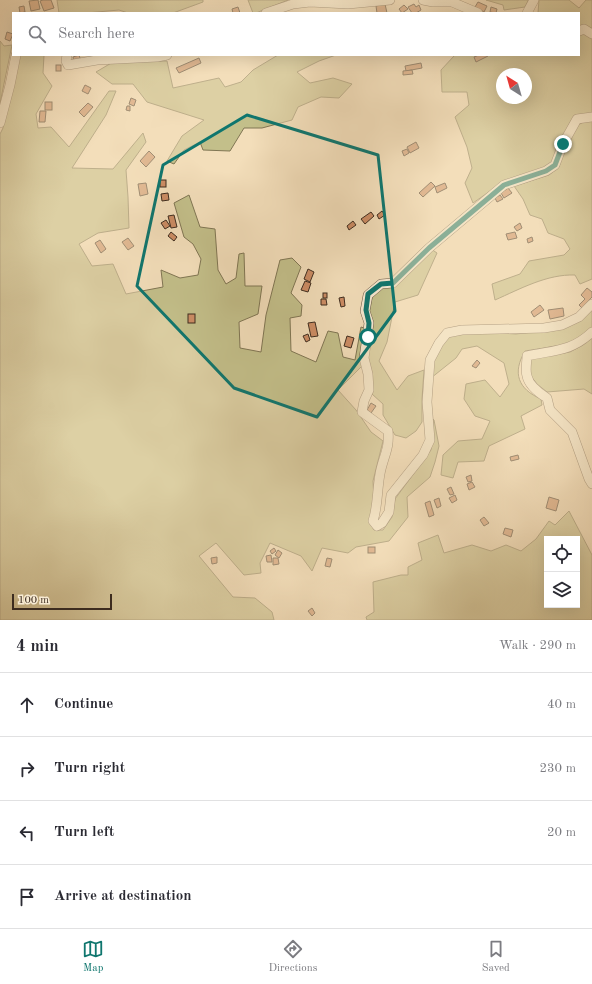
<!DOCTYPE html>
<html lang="en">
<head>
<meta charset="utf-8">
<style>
	:root { --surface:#fff; --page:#f7f7f7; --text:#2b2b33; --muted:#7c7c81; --line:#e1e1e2; --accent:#0f766e }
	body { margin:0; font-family:"Old Standard TT",serif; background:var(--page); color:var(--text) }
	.controls { position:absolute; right:12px; bottom:12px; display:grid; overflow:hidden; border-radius:0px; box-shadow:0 4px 16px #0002 }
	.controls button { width:36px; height:36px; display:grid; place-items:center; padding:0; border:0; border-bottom:1px solid var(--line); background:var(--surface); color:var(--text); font:20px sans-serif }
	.compass { position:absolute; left:496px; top:68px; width:36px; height:36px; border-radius:50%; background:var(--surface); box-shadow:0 4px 16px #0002; rotate:323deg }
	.scale { position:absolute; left:12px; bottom:10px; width:100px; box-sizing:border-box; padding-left:4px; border:2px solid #3d2c1f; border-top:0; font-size:11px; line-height:14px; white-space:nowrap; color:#3d2c1f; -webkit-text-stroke:3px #f7ead2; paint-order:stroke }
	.stop { position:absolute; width:12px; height:12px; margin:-9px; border:3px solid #0f766e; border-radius:50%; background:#fff }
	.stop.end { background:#0f766e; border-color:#fff; box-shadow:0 1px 4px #0008 }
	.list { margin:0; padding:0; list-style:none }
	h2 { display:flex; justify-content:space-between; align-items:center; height:52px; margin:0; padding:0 16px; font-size:17px }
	h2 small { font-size:13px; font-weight:400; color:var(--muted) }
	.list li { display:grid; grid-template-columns:26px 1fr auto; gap:12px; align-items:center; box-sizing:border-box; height:64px; padding:0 16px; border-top:1px solid var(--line) }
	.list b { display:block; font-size:15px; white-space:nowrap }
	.list em { font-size:13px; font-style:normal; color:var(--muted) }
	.icon { flex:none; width:22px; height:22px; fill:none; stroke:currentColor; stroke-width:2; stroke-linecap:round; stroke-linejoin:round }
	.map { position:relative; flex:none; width:592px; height:620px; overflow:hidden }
	.search { position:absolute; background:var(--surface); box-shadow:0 4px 16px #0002; left:12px; right:12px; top:12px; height:44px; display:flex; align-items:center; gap:10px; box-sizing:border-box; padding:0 14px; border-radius:0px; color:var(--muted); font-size:15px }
	.sheet { height:308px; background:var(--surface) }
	nav { display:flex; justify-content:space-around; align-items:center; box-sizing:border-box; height:56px; border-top:1px solid var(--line); background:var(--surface); font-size:11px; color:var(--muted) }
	nav a { display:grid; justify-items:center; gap:2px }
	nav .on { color:var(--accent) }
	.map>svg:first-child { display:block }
	.green { fill:#c3bf8a; stroke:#807654; fill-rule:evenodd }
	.building { fill:#cd8d65; stroke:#3d2c1f }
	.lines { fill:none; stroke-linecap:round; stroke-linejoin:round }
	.minor-casing { stroke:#6a5846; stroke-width:10 }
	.minor { stroke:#f7ead2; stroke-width:9 }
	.route { stroke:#0f766e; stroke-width:5 }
	.marked { fill:none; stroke:#0f766e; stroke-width:3; stroke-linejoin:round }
</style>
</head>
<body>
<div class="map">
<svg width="592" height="620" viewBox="0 0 592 620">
	<rect width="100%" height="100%" fill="#f3deba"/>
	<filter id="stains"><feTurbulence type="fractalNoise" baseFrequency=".005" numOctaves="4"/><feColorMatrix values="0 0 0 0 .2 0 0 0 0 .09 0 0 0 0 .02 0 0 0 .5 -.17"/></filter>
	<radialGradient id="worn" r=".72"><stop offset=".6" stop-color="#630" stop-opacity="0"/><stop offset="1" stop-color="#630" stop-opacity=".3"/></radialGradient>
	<!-- green -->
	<g class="green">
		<path d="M57 0H203V2L173 13H128L119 10 86 13H59Z"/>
		<path d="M248 0H288L256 13H253Z"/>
		<path d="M486 0H528V1L525 7 504 10 503 5Z"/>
		<path d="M539 0H569L579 8 586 0H592V31L579 29V13H538Z"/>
		<path d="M585 33 592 37V113L572 119 559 144 553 162 546 169 503 182 473 203 465 183 472 168 467 147 455 117 469 105 467 92H442L441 70 454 56 453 55H579V35ZM502 74H526V98H502Z"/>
		<path d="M0 41 4 46 12 45 0 103Z"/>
		<path d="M20 55H44L43 73 52 86 36 114 38 128 51 127 69 147 109 91H116L106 115 72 168 113 169 143 133 146 142 126 170 128 197 129 228 98 233 79 244 92 266 113 264 126 294 163 287 161 270 180 278 198 275 201 259 193 244 184 237 174 203 189 195 200 227 215 229 218 270 226 284 236 278 239 254 244 253 245 286H262L258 314 239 322 240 348 261 352 266 315 280 260 292 258 301 267 291 293 302 305 301 316 290 318 291 351 316 362 328 331 338 333 343 357 355 360 361 327 364 328 362 366 338 390 356 410 371 432 383 441 373 481 374 501 371 513 370 523 374 530H383L392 517 395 499 431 450 433 436V419L434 420 439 446 435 462 430 477 407 497 408 517 389 541 356 547 348 553 322 548 312 571 301 556 270 543 260 563 261 573 244 575 216 543 199 556 233 597 255 598 272 612 274 620H0V134L3 128 5 111Z"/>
		<path d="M278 55H336L319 61 297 72 310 83 333 78 352 84 339 98 321 97 298 107 292 120 262 128H244L230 151 203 150 200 142 184 150 174 164 167 161 182 136 204 120 147 102 133 84H112L96 72 113 62 167 61 173 88 219 78 225 87 241 82 253 70Z"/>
		<path d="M585 121H592V279L580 284 575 275C547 274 520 289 495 300L492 284 520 274 529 261 564 255 570 249 564 239 548 233 542 219 530 215 523 199 514 186 549 175 559 167 565 146 578 125Z"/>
		<path d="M431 249 437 253 418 295 395 302 387 342 379 361 397 390 408 376 424 370 422 399V422L416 431 406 438 395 435 383 415V404L372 394 368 357 369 310 372 297 381 288 398 284Z"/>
		<path d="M592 309V327L582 336 569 344 525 351C512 373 518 389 541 399L542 405 521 416 525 429 489 446 484 461 458 462 453 478 441 475 443 455 458 441 482 439 490 421 475 416 464 399 466 384 485 380 500 397 509 384 504 363 477 346 462 349 456 358 431 378V361L447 336 484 332 516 334 565 328Z"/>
		<path d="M592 337V394L584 389 547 392 537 384 530 375V359L570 352 583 345Z"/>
		<path d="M569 511 592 555V620H367L366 617 374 612 373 582 401 575H408V567L422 560 418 543 438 535 444 553 472 545 491 551 506 545 521 551 536 539 549 521 555 525ZM547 539H577V605H547Z"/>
	</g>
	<!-- building -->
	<g class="building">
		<path d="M38 0 40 9 31 11 29 1Z"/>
		<path d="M43 0H51L54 8 44 11 40 1Z"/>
		<path d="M478 2 487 6 484 12 475 7Z"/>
		<path d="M385 4 387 13H377L376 6Z"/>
		<path d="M414 4 416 7 419 5 421 10 416 13H412L408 7Z"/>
		<path d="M404 5 408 9 402 13 399 9Z"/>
		<path d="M24 6 25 12 20 13 19 7Z"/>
		<path d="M238 7 240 13H233L232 9Z"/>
		<path d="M491 7 497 9 496 13 490 12Z"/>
		<path d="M7 32 13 34 10 41 5 39Z"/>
		<path d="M79 55 81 61 74 63 73 57Z"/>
		<path d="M479 55H488V56L476 62 474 57Z"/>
		<path d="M199 58 201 63 179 73 176 68Z"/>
		<path d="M421 63 422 68 406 71 405 66Z"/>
		<rect x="56" y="65" width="5" height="6"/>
		<path d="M412 70 413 74 403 75V71Z"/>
		<path d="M85 85 91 88 88 94 82 91Z"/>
		<path d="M131 98 136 100 134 106 129 104Z"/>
		<rect x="45" y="102" width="7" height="8"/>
		<path d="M88 103 93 107 84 117 79 112Z"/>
		<path d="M127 106H130V111L126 110Z"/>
		<path d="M40 111H46L45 122H39Z"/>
		<path d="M416 142 419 148 410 153 407 147Z"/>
		<path d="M407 149 409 153 404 156 402 151Z"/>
		<path d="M149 151 155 157 146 167 140 161Z"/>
		<rect x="160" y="180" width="6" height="7"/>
		<path d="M431 182 435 186 423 197 419 193Z"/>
		<path d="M146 183 148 194 140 196 138 184Z"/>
		<path d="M445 183 447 188 437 193 435 187Z"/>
		<path d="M508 188 512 193 504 198 501 193Z"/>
		<path d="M168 193 169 200 162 201 161 194Z"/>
		<path d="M500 195 503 199 497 202 495 198Z"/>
		<path d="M382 211 385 215 379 219 377 215Z"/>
		<path d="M371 212 374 216 365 224 361 219Z"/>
		<path d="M174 215 177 227 171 228 168 216Z"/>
		<path d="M166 220 170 226 165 229 161 223Z"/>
		<path d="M353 221 356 225 349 230 347 226Z"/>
		<path d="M520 223 522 228 517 231 514 227Z"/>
		<path d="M171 232 177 237 174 241 168 236Z"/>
		<path d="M515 232 517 238 508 240 506 234Z"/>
		<path d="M532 237 533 241 528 243 527 239Z"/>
		<path d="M128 238 134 246 128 250 122 242Z"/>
		<path d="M100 240 106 249 101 253 95 243Z"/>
		<path d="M308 269 314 272 310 282 304 279Z"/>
		<path d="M305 281 311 283 308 292 301 290Z"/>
		<path d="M587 288 592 292V297L582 308 579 305 585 299 581 295Z"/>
		<rect x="323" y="293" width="4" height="5"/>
		<path d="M344 297 345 306 341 307 339 298Z"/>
		<path d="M321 299H326L327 305H321Z"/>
		<path d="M540 305 544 310 534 317 531 312Z"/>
		<path d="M563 308 564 316 550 319 548 310Z"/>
		<rect x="188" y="314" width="7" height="9"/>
		<path d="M315 322 318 336 311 337 308 323Z"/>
		<path d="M308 334 310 340 306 342 303 336Z"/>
		<path d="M347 336 354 338 351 348 344 346Z"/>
		<path d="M477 360 480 363 476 368 472 366Z"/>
		<path d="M371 403 376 406 371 413 367 410Z"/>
		<path d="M518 455 519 459 511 461 510 457Z"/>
		<path d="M471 475 472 481 468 482 466 477Z"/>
		<path d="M472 482 475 487 469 490 467 484Z"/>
		<path d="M451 487 454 494 450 495 447 489Z"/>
		<path d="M455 495 457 500 452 503 449 498Z"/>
		<path d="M549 497 559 500 556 511 546 508Z"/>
		<path d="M439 498 441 506 437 508 434 500Z"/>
		<path d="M430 501 434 515 429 517 425 503Z"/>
		<path d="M484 517 489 523 484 526 480 520Z"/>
		<path d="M505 528 513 530 511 537 503 534Z"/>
		<rect x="368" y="547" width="7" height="6"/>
		<path d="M274 548 276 551 272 554 270 551Z"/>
		<path d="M278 550 282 553 279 558 275 555Z"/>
		<path d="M271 555 272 562H267L266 556Z"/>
		<path d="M217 557V563L212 564 211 558Z"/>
		<path d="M273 558H278L279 564 273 565Z"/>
		<path d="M327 558 332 559 330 567 325 566Z"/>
		<path d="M312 608 315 613 312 616 308 611Z"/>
	</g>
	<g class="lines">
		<!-- minor casing -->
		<g class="minor-casing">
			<g id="minor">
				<path d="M423 0 433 2H452L478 13"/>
				<path d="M266 13 293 4 310 2 348 4 390 0"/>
				<path d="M527 13 534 0"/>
				<path d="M579 31 584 29 592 34"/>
				<path d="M67 55 66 61 68 65 97 60 157 57 167 55"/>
				<path d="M592 117 577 119 563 144 555 165 546 171 504 185 429 248 393 283 381 284 368 295 365 311 369 323 364 358 368 374 369 390 364 401 362 412 388 431C390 449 383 457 380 474 377 490 378 506 373 521L377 526 382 523 389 512 391 495 423 455 430 440 427 402 430 360 439 343 447 333 462 330 544 328 562 325 579 317 592 304"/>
				<path d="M0 123 10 85 16 55"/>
				<path d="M592 332C571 352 553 350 527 356 527 362 525 370 527 376 529 386 539 393 547 398L550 410 572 432 589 479 592 484"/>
			</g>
		</g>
		<!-- minor -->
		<use href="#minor" class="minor"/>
	</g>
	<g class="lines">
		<!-- route -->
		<path class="route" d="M368 337 369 323 366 310 368 294 381 284 393 283 429 248 504 185 546 171 555 165 563 144"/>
	</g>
	<!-- marked area -->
	<path d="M0 0H592V620H0ZM247 115 378 155 395 311 317 417 234 388 137 286 163 165Z" fill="#f3deba" fill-opacity=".55" fill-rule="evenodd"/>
	<path class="marked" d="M247 115 378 155 395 311 317 417 234 388 137 286 163 165Z"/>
	<rect width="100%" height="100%" filter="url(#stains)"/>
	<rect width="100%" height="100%" fill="url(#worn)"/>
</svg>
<div class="controls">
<button><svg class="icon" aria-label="locate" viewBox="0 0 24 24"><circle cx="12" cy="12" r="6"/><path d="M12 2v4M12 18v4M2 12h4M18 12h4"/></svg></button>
<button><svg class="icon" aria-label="layers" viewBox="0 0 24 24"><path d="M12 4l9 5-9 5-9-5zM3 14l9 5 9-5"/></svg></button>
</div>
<svg class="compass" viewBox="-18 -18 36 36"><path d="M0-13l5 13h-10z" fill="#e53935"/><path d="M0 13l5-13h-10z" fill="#7c7c81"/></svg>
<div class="scale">100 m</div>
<div class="stop" style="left:368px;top:337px"></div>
<div class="stop end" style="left:563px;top:144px"></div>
<div class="search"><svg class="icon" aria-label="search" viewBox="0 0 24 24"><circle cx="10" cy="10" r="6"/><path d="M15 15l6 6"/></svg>Search here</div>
</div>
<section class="sheet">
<h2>4 min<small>Walk · 290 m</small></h2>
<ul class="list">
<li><svg class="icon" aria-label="ahead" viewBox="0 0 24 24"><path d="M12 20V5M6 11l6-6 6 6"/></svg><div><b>Continue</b></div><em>40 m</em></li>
<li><svg class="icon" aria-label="right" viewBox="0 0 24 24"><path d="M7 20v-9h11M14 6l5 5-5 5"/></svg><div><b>Turn right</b></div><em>230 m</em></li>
<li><svg class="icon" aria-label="left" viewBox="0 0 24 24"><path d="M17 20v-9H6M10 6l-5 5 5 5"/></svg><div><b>Turn left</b></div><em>20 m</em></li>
<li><svg class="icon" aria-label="arrive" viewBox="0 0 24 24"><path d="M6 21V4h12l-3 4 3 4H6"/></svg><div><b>Arrive at destination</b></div></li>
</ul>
</section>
<nav>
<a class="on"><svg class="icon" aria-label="map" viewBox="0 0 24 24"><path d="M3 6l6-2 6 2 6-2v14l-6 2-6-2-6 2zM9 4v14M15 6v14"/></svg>Map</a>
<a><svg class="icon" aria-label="directions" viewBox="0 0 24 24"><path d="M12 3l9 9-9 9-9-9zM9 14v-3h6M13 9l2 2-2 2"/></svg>Directions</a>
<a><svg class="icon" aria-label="saved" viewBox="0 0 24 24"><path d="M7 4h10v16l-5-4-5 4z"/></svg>Saved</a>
</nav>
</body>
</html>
